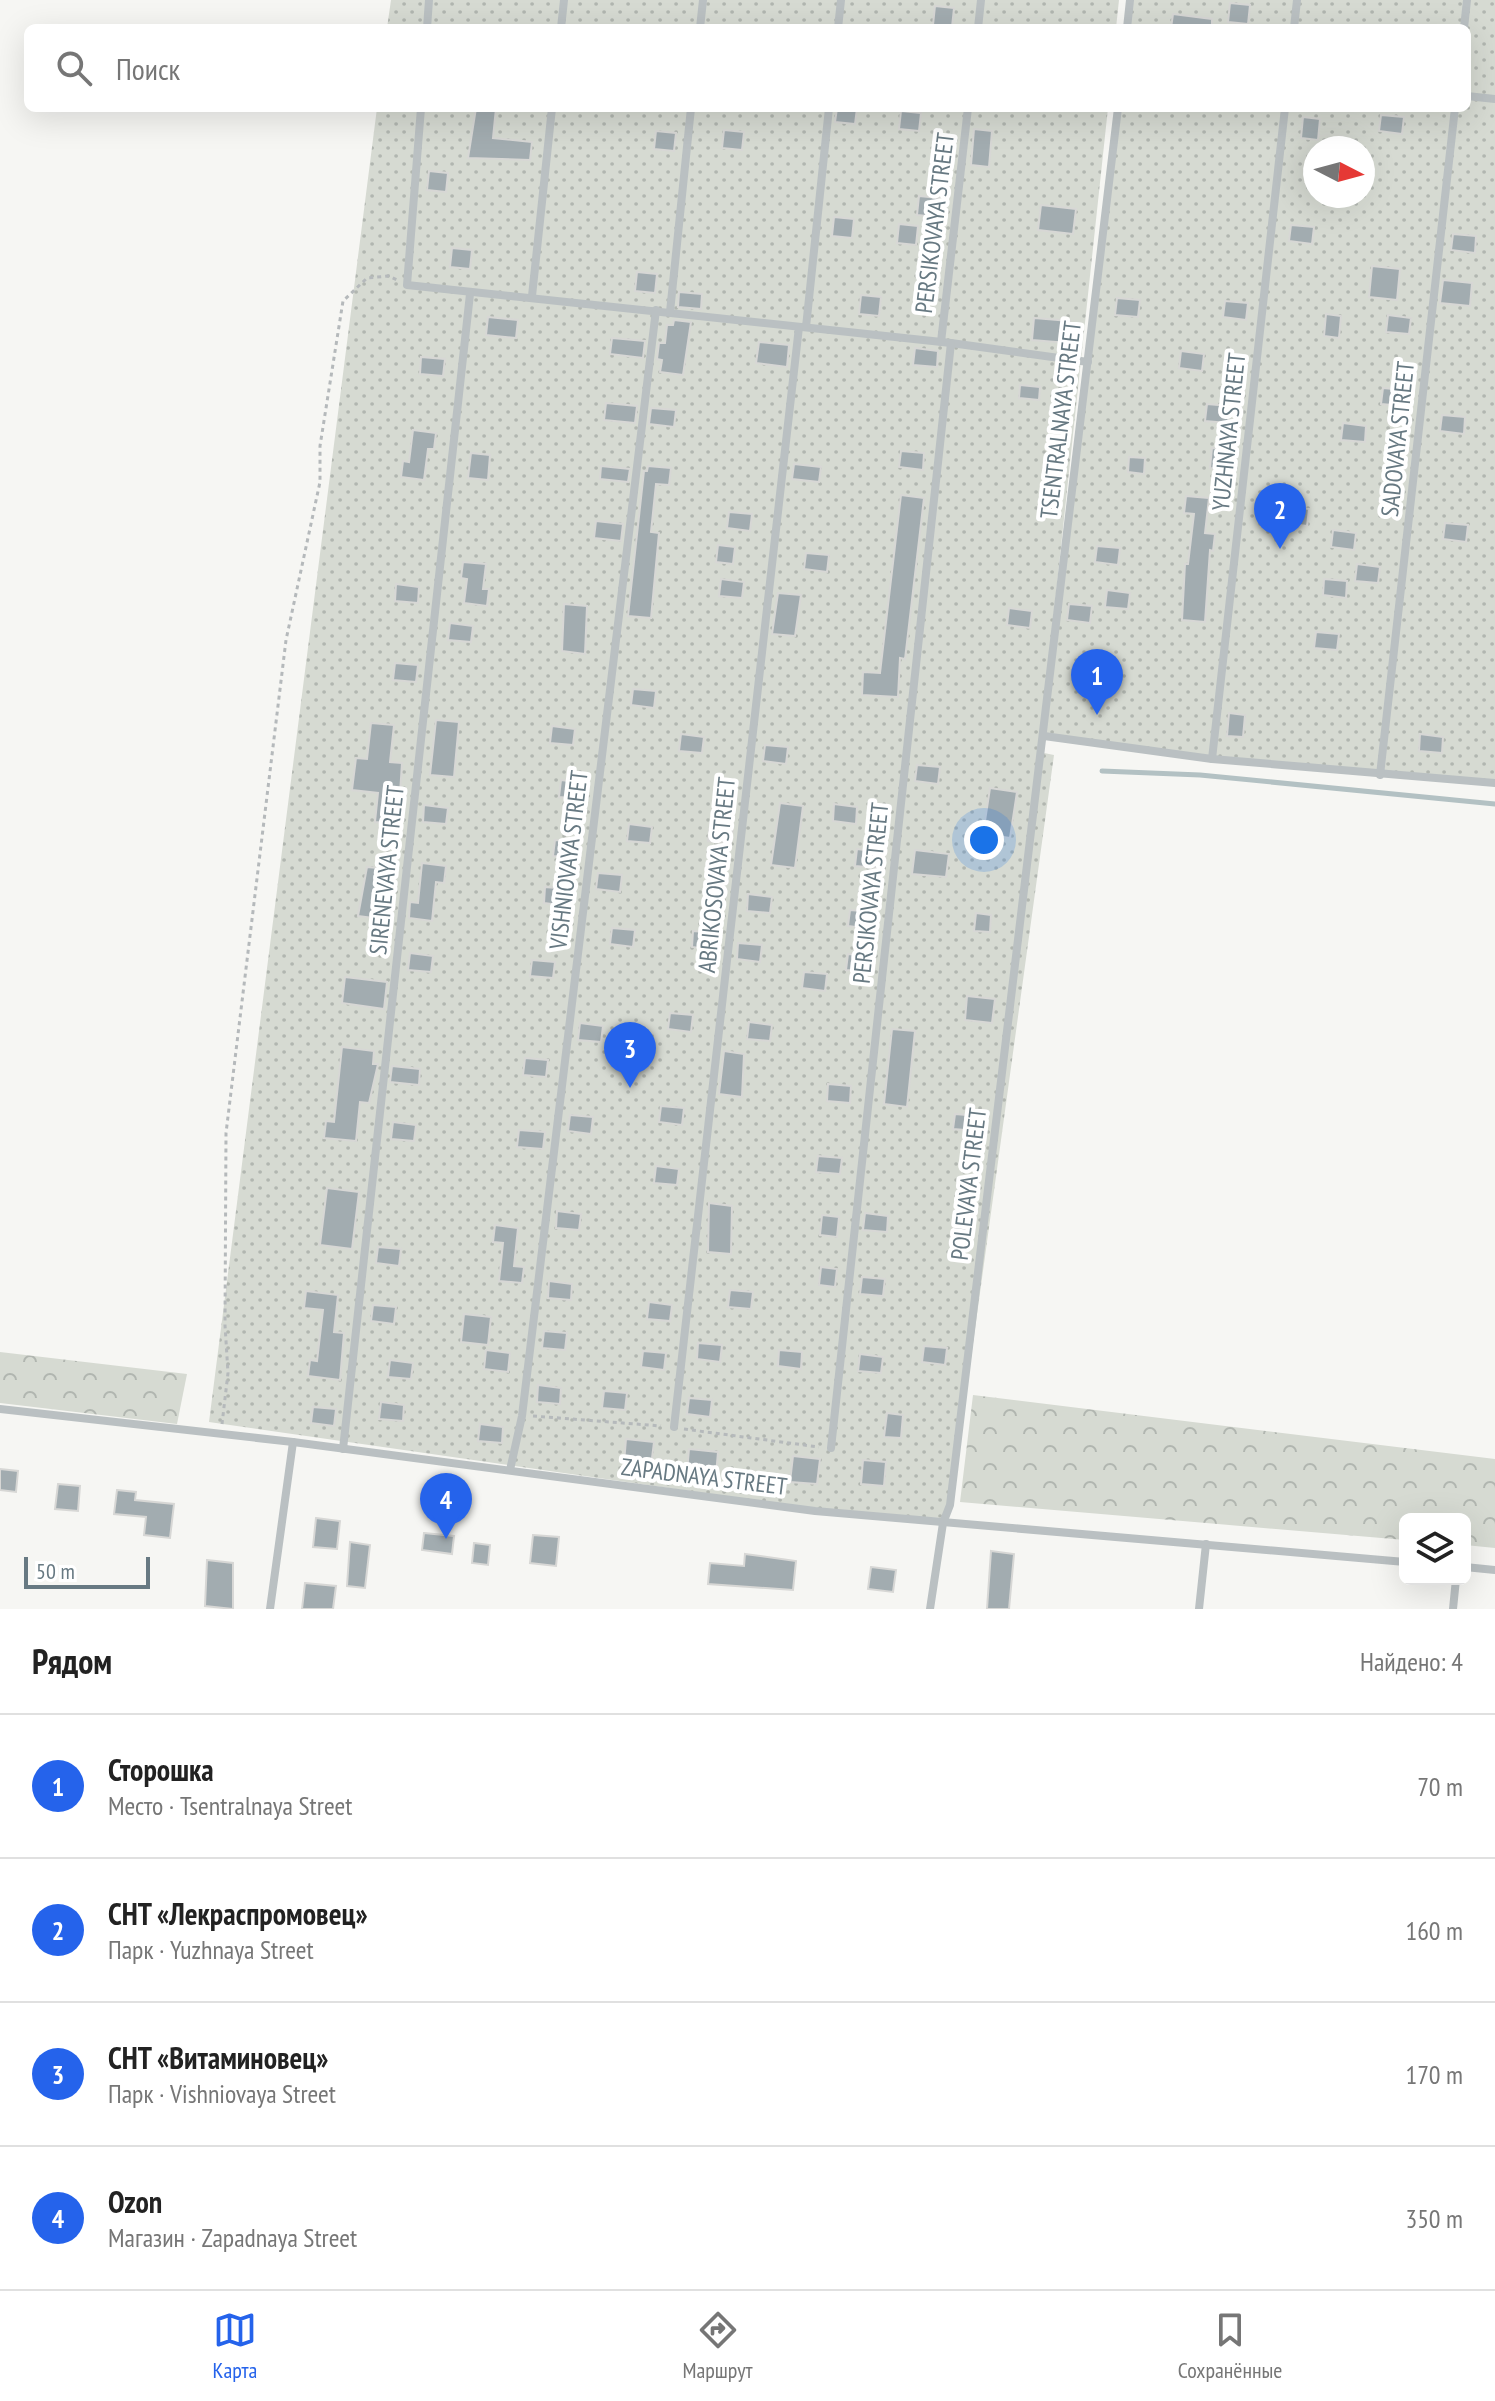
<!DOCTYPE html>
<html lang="ru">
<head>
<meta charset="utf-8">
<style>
	:root { --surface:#fff; --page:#f6f6f6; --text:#222; --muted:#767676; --line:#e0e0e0; --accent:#2563eb }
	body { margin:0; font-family:"PT Sans Narrow",sans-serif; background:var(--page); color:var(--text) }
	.controls { position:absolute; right:24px; bottom:24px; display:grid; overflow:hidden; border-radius:12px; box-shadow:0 8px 32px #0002 }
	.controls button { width:72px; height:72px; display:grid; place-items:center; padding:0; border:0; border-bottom:2px solid var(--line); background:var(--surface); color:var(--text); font:40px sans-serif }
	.compass { position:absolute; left:1303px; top:136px; width:72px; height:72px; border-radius:50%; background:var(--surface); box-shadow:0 8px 32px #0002; rotate:96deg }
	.scale { position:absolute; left:24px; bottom:20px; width:126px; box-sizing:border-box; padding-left:8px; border:4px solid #677982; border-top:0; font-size:22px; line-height:28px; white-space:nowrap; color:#677982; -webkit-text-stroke:6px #fff; paint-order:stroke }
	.you { position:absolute; left:984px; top:840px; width:28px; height:28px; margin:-20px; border:6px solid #fff; border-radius:50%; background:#1a73e8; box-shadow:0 0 0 12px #1a73e833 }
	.badge { display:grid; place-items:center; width:52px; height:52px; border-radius:50%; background:var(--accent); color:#fff; font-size:26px; font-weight:700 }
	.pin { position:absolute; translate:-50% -66px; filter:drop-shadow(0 2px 4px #0008) }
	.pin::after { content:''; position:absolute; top:42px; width:28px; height:24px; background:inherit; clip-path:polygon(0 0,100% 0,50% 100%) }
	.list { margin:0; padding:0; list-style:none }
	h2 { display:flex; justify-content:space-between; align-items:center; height:104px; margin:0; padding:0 32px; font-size:34px }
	h2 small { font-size:26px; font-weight:400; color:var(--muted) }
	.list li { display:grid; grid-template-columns:52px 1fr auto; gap:24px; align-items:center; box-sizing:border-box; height:144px; padding:0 32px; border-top:2px solid var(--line) }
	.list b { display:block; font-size:30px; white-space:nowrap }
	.list p { margin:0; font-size:26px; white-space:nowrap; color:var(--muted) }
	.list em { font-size:26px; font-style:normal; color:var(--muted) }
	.icon { flex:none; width:44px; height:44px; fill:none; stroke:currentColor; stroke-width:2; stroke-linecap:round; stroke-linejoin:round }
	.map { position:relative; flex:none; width:1495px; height:1609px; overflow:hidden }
	.search { position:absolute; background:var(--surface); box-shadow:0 8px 32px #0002; left:24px; right:24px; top:24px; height:88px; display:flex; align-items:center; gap:20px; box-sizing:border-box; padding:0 28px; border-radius:12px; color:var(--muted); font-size:30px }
	.sheet { height:680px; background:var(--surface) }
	nav { display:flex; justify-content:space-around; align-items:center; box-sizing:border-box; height:112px; border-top:2px solid var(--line); background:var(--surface); font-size:22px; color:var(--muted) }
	nav a { display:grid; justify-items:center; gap:4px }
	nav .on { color:var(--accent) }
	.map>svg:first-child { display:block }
	.forest { fill:url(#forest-crowns) }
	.garden { fill:url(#garden-dots); fill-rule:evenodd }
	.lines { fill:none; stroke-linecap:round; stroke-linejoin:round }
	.stream { stroke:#b3c1c3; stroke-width:5 }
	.building { fill:#a2acb0; stroke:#d7d7d5; stroke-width:2 }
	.path { stroke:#b5b9bb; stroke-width:3; stroke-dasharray:4 4; stroke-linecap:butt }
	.minor { stroke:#bac0c2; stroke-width:8 }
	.labels { text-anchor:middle; stroke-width:8; stroke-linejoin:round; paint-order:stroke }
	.street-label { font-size:24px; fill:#677982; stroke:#fff }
</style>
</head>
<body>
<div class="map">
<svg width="1495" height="1609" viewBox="0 0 1495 1609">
	<defs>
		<pattern id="forest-crowns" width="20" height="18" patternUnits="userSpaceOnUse" patternTransform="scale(2)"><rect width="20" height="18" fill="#d6dad2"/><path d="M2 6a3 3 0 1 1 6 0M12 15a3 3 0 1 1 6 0" fill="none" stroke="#b1b6b0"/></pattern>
		<pattern id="garden-dots" width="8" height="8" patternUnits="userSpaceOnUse" patternTransform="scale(2)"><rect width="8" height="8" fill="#d6dad2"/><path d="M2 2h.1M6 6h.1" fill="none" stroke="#b1b6b0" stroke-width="1.8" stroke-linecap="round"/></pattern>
	</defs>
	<rect width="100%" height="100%" fill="#f6f6f3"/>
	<!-- forest -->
	<g class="forest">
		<path d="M0 1352 187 1374 177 1424 0 1403Z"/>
		<path d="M973 1395 1495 1459V1548L1465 1545V1519H1405V1540L960 1502Z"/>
	</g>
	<!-- garden -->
	<g class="garden">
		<path d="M391 0H1119L1116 28H387Z"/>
		<path d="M1130 0H1495V783L1380 775 1044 736 1118 108H1467V28H1127ZM1315 148H1363V196H1315Z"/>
		<path d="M377 108H1108L1039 752 1054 755 949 1518 888 1517 765 1502 209 1422Z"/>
	</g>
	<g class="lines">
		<!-- stream -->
		<path class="stream" d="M1102 771 1200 775 1495 804"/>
	</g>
	<!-- building -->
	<g class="building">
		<path d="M1230 3 1250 5 1248 24 1228 22Z"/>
		<path d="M935 6 954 8 952 27 933 25Z"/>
		<path d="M1173 14 1212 19V28H1171Z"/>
		<path d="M476 108H496L493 138 532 142 530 160 468 158Z"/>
		<path d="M837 108H857L855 124 835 122Z"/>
		<path d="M901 111 921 113 919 131 899 129Z"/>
		<path d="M1381 115 1404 117 1402 134 1379 131Z"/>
		<path d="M1303 117 1320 119 1318 140 1301 138Z"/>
		<path d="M974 129 992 131 989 167 971 165Z"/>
		<path d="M724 130 744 132 742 150 722 148Z"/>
		<path d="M656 131 676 133 674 151 654 149Z"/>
		<path d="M429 171 448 173 446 192 427 190Z"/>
		<path d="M919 196 939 198 937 217 917 215Z"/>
		<path d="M1041 205 1076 209 1073 234 1038 230Z"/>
		<path d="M834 217 854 219 852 238 832 236Z"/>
		<path d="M899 224 918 226 916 245 897 243Z"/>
		<path d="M1291 225 1314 227 1312 244 1289 241Z"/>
		<path d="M1453 234 1476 236 1475 253 1451 250Z"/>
		<path d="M452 248 472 250 470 269 450 267Z"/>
		<path d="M1372 266 1400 269 1397 300 1369 297Z"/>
		<path d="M637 272 657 274 655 293 635 291Z"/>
		<path d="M1443 280 1472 283 1470 306 1440 303Z"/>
		<path d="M679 292 702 294 701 309 678 307Z"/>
		<path d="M861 295 881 297 879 316 859 314Z"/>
		<path d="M1117 298 1140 300 1138 317 1115 315Z"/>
		<path d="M1225 301 1248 303 1246 320 1223 317Z"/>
		<path d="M1326 314 1341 316 1339 338 1324 336Z"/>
		<path d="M1388 315 1411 318 1409 334 1386 332Z"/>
		<path d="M488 317 518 320 516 338 486 335Z"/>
		<path d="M1034 318 1070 321 1068 343 1032 340Z"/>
		<path d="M674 320 691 322 683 375 660 372 662 360 657 359 659 343H665L667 325H673Z"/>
		<path d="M612 338 645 341 643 358 610 354Z"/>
		<path d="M759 342 789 345 787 367 756 363Z"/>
		<path d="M915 348 938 351 937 367 913 365Z"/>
		<path d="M1181 351 1204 354 1202 371 1179 368Z"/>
		<path d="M421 357 445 359 443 376 420 374Z"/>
		<path d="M1020 385 1040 387 1039 400 1019 398Z"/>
		<path d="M1383 388 1404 390 1403 406 1381 404Z"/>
		<path d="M606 403 637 406 635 423 604 420Z"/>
		<path d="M1207 404 1230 406 1228 423 1205 421Z"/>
		<path d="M651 408 676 410 674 427 649 424Z"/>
		<path d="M1442 415 1465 417 1464 434 1440 431Z"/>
		<path d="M1343 423 1366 426 1365 442 1341 440Z"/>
		<path d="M413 430 436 433 434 449H428L424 480 401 477 403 461 409 462Z"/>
		<path d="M1212 448 1228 449 1226 469 1210 468Z"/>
		<path d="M901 451 924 453 923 470 899 467Z"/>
		<path d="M471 453 490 455 488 480 468 478Z"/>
		<path d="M1129 457 1145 458 1144 474 1128 472Z"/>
		<path d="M794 464 821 467 819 482 792 479Z"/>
		<path d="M601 466 630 469 628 482 600 479Z"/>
		<path d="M648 466 671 468 669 485 656 484 651 532 659 533 651 618 628 616 644 471H647Z"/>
		<path d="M901 495 924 498 905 659 900 658 898 697 862 695 863 672 880 673Z"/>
		<path d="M1186 496 1209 498 1205 533 1215 534 1213 551 1210 550 1205 622 1182 620 1185 564H1188L1194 514 1184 513Z"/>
		<path d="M1286 506 1309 509 1307 526 1284 523Z"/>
		<path d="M729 512 752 514 750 531 727 528Z"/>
		<path d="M596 521 623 524 621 541 594 538Z"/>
		<path d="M1445 523 1468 525 1466 542 1443 539Z"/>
		<path d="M1333 530 1356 533 1354 550 1331 547Z"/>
		<path d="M718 545 735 547 733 564 716 562Z"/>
		<path d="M1097 546 1120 548 1118 565 1095 562Z"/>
		<path d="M806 553 829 555 827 572 804 569Z"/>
		<path d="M463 562 486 564 483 589H489L487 606 464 603 467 579 461 578Z"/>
		<path d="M1357 564 1380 567 1378 583 1355 581Z"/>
		<path d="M721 579 744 582 742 598 719 596Z"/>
		<path d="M1324 579 1347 581 1346 598 1323 595Z"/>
		<path d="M396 584 419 587 418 603 395 601Z"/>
		<path d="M1107 590 1130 593 1128 609 1105 607Z"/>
		<path d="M778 593 801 595 795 636 772 634Z"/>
		<path d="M564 604 587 606 585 654 562 651Z"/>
		<path d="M1069 604 1092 606 1090 623 1067 620Z"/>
		<path d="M1009 608 1032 611 1030 628 1007 625Z"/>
		<path d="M450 623 473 626 471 642 448 640Z"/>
		<path d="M1316 632 1339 634 1337 650 1314 648Z"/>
		<path d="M395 663 418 665 416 682 393 680Z"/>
		<path d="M633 689 656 691 654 708 631 705Z"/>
		<path d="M1229 713 1245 715 1243 737 1227 736Z"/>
		<path d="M436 720 459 722 454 777 430 775Z"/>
		<path d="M371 723 394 725 390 762 402 763 398 824 375 822 378 793 352 790 356 758 367 759Z"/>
		<path d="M552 726 575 729 573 745 550 743Z"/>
		<path d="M681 734 704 737 702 753 679 751Z"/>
		<path d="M1420 734 1443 737 1442 753 1419 751Z"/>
		<path d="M765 745 788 747 786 764 763 761Z"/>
		<path d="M917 765 940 767 938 784 915 781Z"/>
		<path d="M561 780 584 783 582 799 559 797Z"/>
		<path d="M990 788 1017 792 1010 838 983 834Z"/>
		<path d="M780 803 803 806 795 868 771 865Z"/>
		<path d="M834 804 857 807 856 824 833 821Z"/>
		<path d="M424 805 448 808 446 824 423 822Z"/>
		<path d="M629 824 652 827 650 843 627 841Z"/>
		<path d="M710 824 733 827 731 843 708 841Z"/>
		<path d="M555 840 578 842 576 859 553 856Z"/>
		<path d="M857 849 880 852 878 868 855 866Z"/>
		<path d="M915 850 949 854 946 877 912 874Z"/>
		<path d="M422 863 446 866 444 883 436 882 432 921 409 918 410 902 418 903Z"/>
		<path d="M367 867 390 869 381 919 358 916Z"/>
		<path d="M598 873 622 875 620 892 596 889Z"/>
		<path d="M545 887 568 889 567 906 544 903Z"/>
		<path d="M748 894 772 897 770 913 747 911Z"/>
		<path d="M850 910 873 912 871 929 848 926Z"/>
		<path d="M976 913 991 915 990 932 974 931Z"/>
		<path d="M612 928 635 930 633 947 610 944Z"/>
		<path d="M693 931 717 933 715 950 692 947Z"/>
		<path d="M738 943 762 945 760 962 737 959Z"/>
		<path d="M410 953 433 956 431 972 408 970Z"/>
		<path d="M848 954 872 956 870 972 846 970Z"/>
		<path d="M532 960 555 962 553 978 530 976Z"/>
		<path d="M804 972 827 974 825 991 802 988Z"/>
		<path d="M345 977 387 982 384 1009 342 1003Z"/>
		<path d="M967 996 995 999 992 1023 965 1020Z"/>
		<path d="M670 1013 693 1015 691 1032 668 1029Z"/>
		<path d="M749 1022 772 1025 770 1041 747 1039Z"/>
		<path d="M580 1023 603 1026 601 1042 578 1040Z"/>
		<path d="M892 1029 915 1031 907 1107 884 1104Z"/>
		<path d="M342 1047 374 1051 373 1064H378L369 1103 360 1102 356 1141 324 1138 326 1121 334 1122Z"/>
		<path d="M724 1051 744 1054 742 1097 719 1094Z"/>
		<path d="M525 1058 548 1060 546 1077 523 1075Z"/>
		<path d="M392 1066 420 1069 419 1085 390 1082Z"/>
		<path d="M828 1084 851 1086 850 1103 827 1101Z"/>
		<path d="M661 1106 684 1108 682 1125 659 1122Z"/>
		<path d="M955 1114 979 1116 977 1131 953 1129Z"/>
		<path d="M570 1115 593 1117 591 1134 568 1131Z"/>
		<path d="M393 1122 416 1125 414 1141 391 1139Z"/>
		<path d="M519 1130 545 1132 543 1149 517 1147Z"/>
		<path d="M818 1156 842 1158 840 1174 816 1172Z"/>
		<path d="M656 1166 679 1169 677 1185 654 1183Z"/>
		<path d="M327 1188 359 1192 352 1249 320 1245Z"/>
		<path d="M709 1203 732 1206 731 1254 708 1252Z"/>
		<path d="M956 1206 969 1207 966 1236 952 1235Z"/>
		<path d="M557 1211 581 1214 579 1230 556 1228Z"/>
		<path d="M865 1213 888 1216 887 1232 863 1230Z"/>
		<path d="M822 1215 839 1217 837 1237 820 1235Z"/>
		<path d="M495 1225 518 1228 514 1266 524 1267 522 1283 499 1281 503 1243 493 1242Z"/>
		<path d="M378 1247 401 1249 399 1266 376 1263Z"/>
		<path d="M821 1267 837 1269 835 1287 819 1285Z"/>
		<path d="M862 1277 885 1279 883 1296 860 1294Z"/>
		<path d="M549 1281 572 1284 571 1300 548 1298Z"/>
		<path d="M730 1290 753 1292 751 1309 728 1307Z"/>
		<path d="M306 1291 338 1295 334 1332 344 1333 340 1380 308 1376 310 1360 317 1361 323 1310 304 1308Z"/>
		<path d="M649 1302 672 1305 670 1321 647 1319Z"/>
		<path d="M373 1305 396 1307 394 1324 371 1321Z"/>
		<path d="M464 1314 491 1317 488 1345 461 1342Z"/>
		<path d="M544 1331 567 1333 565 1350 542 1348Z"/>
		<path d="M698 1343 722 1345 720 1362 697 1359Z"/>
		<path d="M924 1346 947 1348 945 1365 922 1362Z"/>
		<path d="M486 1350 510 1353 508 1372 484 1369Z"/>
		<path d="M779 1350 802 1352 801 1369 778 1366Z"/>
		<path d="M643 1351 666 1353 664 1370 641 1367Z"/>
		<path d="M860 1354 883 1357 881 1373 858 1371Z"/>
		<path d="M390 1360 413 1363 411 1379 388 1377Z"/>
		<path d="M538 1385 561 1388 560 1404 537 1402Z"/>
		<path d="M604 1391 627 1393 625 1410 602 1408Z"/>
		<path d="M689 1398 712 1400 710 1417 687 1414Z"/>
		<path d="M381 1402 404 1405 403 1421 379 1419Z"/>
		<path d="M313 1407 336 1409 334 1426 311 1423Z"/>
		<path d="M887 1413 903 1415 901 1438 884 1437Z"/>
		<path d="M480 1424 503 1427 502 1443 478 1441Z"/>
		<path d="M626 1439 654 1442 651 1466 624 1463Z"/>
		<path d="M689 1449 718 1452 716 1475 687 1472Z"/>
		<path d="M793 1456 820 1459 817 1484 790 1482Z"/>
		<path d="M863 1460 886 1462 884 1486 861 1484Z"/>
		<path d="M0 1469 18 1471 16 1492 0 1490Z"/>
		<path d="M58 1484 80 1486 78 1511 55 1509Z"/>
		<path d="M117 1490 136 1492 135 1500 174 1504 170 1538 144 1535 146 1517 114 1514Z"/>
		<path d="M316 1518 340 1521 337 1549 313 1547Z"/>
		<path d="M424 1533 454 1536 452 1554 422 1550Z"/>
		<path d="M533 1535 559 1537 556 1566 530 1563Z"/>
		<path d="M350 1542 370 1545 365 1588 347 1586Z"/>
		<path d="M474 1543 490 1545 488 1565 472 1563Z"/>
		<path d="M991 1551 1014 1554 1009 1609H987Z"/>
		<path d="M745 1554 796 1561 793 1590 708 1584 710 1563 744 1566Z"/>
		<path d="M207 1560 233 1563V1609L205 1606Z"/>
		<path d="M871 1567 896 1570 893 1592 868 1589Z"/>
		<path d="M305 1583 336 1586 333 1609H302Z"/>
	</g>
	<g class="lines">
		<!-- path -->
		<g class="path">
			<path d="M533 1416 661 1426"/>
			<path d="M222 1424 228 1373 225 1325 226 1133 286 640 320 482V446L343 301 367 278 389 276 397 280"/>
			<path d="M684 1429 819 1447"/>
		</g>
		<!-- minor -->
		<g class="minor">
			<path d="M427 28 429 0"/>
			<path d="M561 28 564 0"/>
			<path d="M700 28 703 0"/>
			<path d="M838 28 841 0"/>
			<path d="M978 28 981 0"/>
			<path d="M1127 28 1130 0"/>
			<path d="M1294 28 1297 0"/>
			<path d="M1464 28 1467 0"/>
			<path d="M1467 96 1495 99"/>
			<path d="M421 108 407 285 951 343 1088 362"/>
			<path d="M532 296 552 108"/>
			<path d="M670 312 691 108"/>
			<path d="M806 327 829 108"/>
			<path d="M941 342 968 108"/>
			<path d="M1044 736 1212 759 1495 783"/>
			<path d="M1212 759 1285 108"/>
			<path d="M1380 775 1455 108"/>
			<path d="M0 1409 293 1442 815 1511 1405 1562"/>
			<path d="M674 1427 799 327"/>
			<path d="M831 1448 951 343"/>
			<path d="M343 1449 470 294"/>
			<path d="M510 1470 522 1416 656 310"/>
			<path d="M1465 1567 1495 1570"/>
			<path d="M270 1609 293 1442"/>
			<path d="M930 1609 943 1523 950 1505 1118 108"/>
			<path d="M1199 1609 1206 1544"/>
			<path d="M1453 1609 1456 1579"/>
		</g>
	</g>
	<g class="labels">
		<!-- street labels -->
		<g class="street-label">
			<text transform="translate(935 223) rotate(-83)" y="8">PERSIKOVAYA STREET</text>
			<text transform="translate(1061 420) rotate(-83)" y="8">TSENTRALNAYA STREET</text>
			<text transform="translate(1229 432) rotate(-84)" y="8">YUZHNAYA STREET</text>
			<text transform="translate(1398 439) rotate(-84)" y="8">SADOVAYA STREET</text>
			<text transform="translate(569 860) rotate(-83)" y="8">VISHNIOVAYA STREET</text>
			<text transform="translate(387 870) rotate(-84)" y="8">SIRENEVAYA STREET</text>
			<text transform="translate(717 875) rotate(-84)" y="8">ABRIKOSOVAYA STREET</text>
			<text transform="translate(871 893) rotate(-84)" y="8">PERSIKOVAYA STREET</text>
			<text transform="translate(969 1184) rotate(-83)" y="8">POLEVAYA STREET</text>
			<text transform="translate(704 1477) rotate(7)" y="8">ZAPADNAYA STREET</text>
		</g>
	</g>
</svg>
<div class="controls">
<button><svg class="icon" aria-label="layers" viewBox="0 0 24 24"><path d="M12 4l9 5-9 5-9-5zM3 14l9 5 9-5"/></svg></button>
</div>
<svg class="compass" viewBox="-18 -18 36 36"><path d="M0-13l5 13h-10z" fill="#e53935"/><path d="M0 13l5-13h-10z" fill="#767676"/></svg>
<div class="scale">50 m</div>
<div class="you"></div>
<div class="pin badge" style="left:1097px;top:715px">1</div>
<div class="pin badge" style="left:1280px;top:549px">2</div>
<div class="pin badge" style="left:630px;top:1088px">3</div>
<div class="pin badge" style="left:446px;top:1539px">4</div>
<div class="search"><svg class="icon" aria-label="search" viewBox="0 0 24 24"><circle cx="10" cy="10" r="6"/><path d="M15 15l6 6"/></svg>Поиск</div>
</div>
<section class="sheet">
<h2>Рядом<small>Найдено: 4</small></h2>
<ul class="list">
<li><span class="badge">1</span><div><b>Сторошка</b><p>Место · Tsentralnaya Street</p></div><em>70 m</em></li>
<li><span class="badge">2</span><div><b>СНТ «Лекраспромовец»</b><p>Парк · Yuzhnaya Street</p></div><em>160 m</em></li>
<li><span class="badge">3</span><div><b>СНТ «Витаминовец»</b><p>Парк · Vishniovaya Street</p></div><em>170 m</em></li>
<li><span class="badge">4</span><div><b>Ozon</b><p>Магазин · Zapadnaya Street</p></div><em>350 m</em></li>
</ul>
</section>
<nav>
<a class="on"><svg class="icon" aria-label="map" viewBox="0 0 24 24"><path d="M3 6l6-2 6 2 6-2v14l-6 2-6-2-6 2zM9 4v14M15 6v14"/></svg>Карта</a>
<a><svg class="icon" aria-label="directions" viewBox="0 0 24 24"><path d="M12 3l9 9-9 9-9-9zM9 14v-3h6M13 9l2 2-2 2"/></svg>Маршрут</a>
<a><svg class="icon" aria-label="saved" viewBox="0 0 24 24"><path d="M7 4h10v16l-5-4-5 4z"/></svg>Сохранённые</a>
</nav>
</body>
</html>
